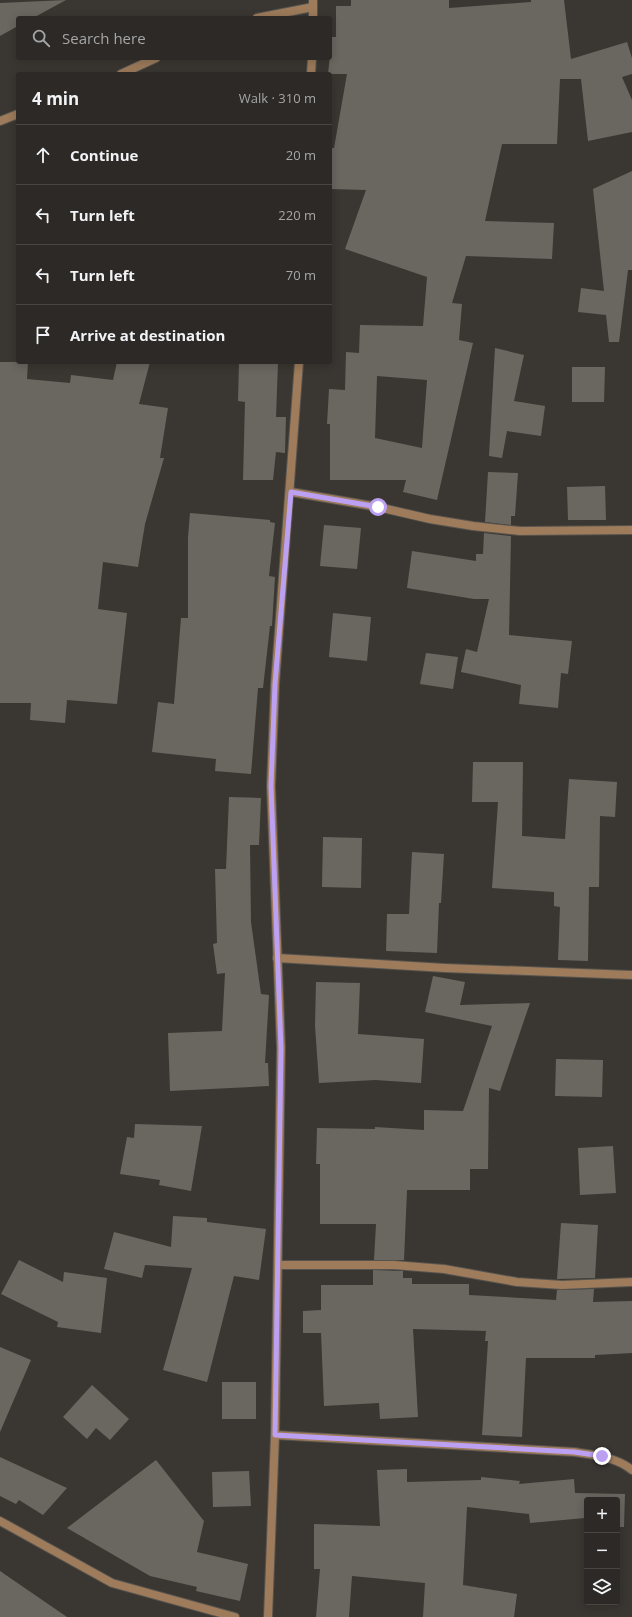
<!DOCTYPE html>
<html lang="en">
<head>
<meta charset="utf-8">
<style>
	:root { --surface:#2c2926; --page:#383532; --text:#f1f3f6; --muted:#a6a6a7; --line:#484543 }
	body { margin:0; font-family:"Open Sans",sans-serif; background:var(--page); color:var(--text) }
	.controls { position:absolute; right:12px; bottom:12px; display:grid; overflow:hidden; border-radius:4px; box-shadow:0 2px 10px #0003 }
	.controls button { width:36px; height:36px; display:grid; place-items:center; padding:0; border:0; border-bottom:1px solid var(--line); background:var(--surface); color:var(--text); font:20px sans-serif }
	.stop { position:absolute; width:12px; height:12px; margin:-9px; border:3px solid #bca0f2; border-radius:50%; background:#fff }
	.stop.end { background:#bca0f2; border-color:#fff; box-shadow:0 1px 4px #0008 }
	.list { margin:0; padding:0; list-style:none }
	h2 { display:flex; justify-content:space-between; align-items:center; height:52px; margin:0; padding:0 16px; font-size:17px }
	h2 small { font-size:13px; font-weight:400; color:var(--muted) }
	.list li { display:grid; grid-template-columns:26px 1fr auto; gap:12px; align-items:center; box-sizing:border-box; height:60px; padding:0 16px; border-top:1px solid var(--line) }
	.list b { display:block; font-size:15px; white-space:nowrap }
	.list em { font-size:13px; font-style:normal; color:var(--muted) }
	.icon { flex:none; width:22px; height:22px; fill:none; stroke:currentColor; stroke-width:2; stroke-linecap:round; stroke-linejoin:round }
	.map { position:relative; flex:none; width:632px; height:1617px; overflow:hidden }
	.search { position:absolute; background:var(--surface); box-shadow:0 2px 10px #0003; left:16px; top:16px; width:316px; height:44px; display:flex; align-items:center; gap:10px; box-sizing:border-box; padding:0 14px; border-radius:4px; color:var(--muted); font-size:15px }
	.panel { position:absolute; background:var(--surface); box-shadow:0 2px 10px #0003; left:16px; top:72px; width:316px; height:292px; border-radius:4px }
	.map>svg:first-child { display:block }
	.building { fill:#6a6761; fill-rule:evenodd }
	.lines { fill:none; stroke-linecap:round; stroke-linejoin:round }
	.minor-casing { stroke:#56534e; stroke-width:10 }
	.tertiary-casing { stroke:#56534e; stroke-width:10 }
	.minor { stroke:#9d7b5b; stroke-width:8 }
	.tertiary { stroke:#9d7b5b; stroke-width:8 }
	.route { stroke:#bca0f2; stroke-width:5 }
</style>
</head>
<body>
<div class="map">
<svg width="632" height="1617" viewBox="0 0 632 1617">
	<rect width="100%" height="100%" fill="#3a3732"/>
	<!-- building -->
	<g class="building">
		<path d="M66 0 33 18H18V26L0 36V3Z"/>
		<path d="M351 0H449V8L531 2V0H564L571 59 627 42 632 58V74L622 77 632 100V132L588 141 581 79H560L557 144H502L485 221 554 223 552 259 466 256 452 303 462 304 459 340 473 343 437 500 403 492 406 480H330V424H327L329 389 345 390 346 352 359 353 360 325 423 326 427 277 345 249 366 190 330 189V148H334L347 74H328L332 37H336V6H351ZM377 376 427 380 422 448 375 438Z"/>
		<path d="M632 171V270H628L619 342H609L606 315 578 312 581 288 604 291 593 189Z"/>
		<path d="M495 348 524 355 514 401 545 406 541 436 507 431 502 458 489 456Z"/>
		<path d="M0 362H28L27 379 70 383 71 375 113 380 117 362H150L139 404 168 408 160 458H164L145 524 138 567 103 562 98 609 127 613 117 704 67 700 65 723 30 720 31 703H0Z"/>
		<path d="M239 362H278L276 417H286L285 453 276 452 273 480H243L245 402 238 401Z"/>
		<path d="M572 367H605L604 402H572Z"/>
		<path d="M488 472 518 473 515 516H511V525L485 522Z"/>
		<path d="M605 486 606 520H568L567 487Z"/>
		<path d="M190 513 270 520V522L275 523 269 576 275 577 272 626H270L263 688H258L251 774 215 771 216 759 152 752 158 702 174 704 181 618H188V537Z"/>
		<path d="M324 525 361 528 357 569 320 566Z"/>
		<path d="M484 533 511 536 509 635 572 641 568 674 561 673 558 708 519 704 521 685 461 672 466 649 477 652 489 599H474L407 588 412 551 476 561V554H483Z"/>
		<path d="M333 613 371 617 367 661 329 657Z"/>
		<path d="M426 653 458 657 453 689 420 684Z"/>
		<path d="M473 762H523L522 836 565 839 569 779 617 782 615 817 600 816 599 887H589L588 961 558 960 560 907 554 906V892L492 888 498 802H472Z"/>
		<path d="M229 797 261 798 259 845H250L251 922 261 994 269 995 265 1063H268L269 1086 170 1091 168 1033 222 1031 225 973 217 974 213 944 217 943 215 869H226Z"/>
		<path d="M323 837 362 838 361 888 322 887Z"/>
		<path d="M412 852 444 854 441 903H439L437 953 386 951 387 914H409Z"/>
		<path d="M433 976 465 982 460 1005 530 1003 500 1091 489 1088 488 1169H470V1190H407L404 1260H374L376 1224H320V1164H316L317 1128 375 1129V1127L424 1130V1110L463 1111 492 1026 425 1012Z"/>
		<path d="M316 982 360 983 358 1034 424 1039 421 1083 375 1080 319 1083 315 1026Z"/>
		<path d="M556 1059 603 1060 602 1097 555 1096Z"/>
		<path d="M135 1124 202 1126 191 1191 159 1185 160 1180 120 1174 127 1137 134 1138Z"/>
		<path d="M613 1146 616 1193 580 1195 578 1148Z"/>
		<path d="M173 1216 207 1218V1222L266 1229 259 1280 234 1276 207 1382 163 1370 192 1268 145 1265 142 1278 104 1269 114 1232 171 1247Z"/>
		<path d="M561 1223 598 1225 595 1278 557 1279Z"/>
		<path d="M19 1260 63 1282 64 1272 107 1278 101 1333 57 1327 58 1322 1 1294Z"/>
		<path d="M373 1270 403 1271V1278H412V1284H469V1295L556 1300 557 1290 594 1289 593 1302 632 1301V1353L595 1355V1358H526L522 1437 482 1435 488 1341H485L486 1331 413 1329 418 1417 380 1419 379 1403 324 1406 321 1333H303V1311L321 1310V1285H373Z"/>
		<path d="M0 1347 31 1360 0 1432Z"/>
		<rect x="222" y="1382" width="34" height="37"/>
		<path d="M92 1385 129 1419 110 1440 96 1428 87 1439 63 1417Z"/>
		<path d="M0 1457 67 1488 43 1515 19 1500 16 1504 0 1496Z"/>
		<path d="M156 1460 204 1521 197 1552 248 1564 240 1601 196 1591 197 1587 150 1576 67 1528Z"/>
		<path d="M407 1469V1482L481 1480V1477L520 1481 519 1484 574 1479 575 1493 625 1494 624 1527H617V1500H587V1526H585V1518L530 1523 529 1514 467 1507 463 1585 517 1594 514 1617H423L425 1583 352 1576 349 1617H316L320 1569H314V1524L380 1526 377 1470Z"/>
		<path d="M249 1471 251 1506 213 1507 212 1472Z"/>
		<path d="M0 1571 67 1617H0Z"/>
	</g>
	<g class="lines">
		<!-- minor casing -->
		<g class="minor-casing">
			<g id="minor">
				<path d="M257 18 313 7"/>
				<path d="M121 74 156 58"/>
				<path d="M0 121 18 114"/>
				<path d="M291 492 378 507 430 519 473 526 520 531 632 530"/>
				<path d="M277 958 445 968 632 975"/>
				<path d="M278 1265H394L444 1269 517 1282 562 1285 632 1282"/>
				<path d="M275 1435 574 1452C594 1455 616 1457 632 1470"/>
				<path d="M0 1521 112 1583 235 1617"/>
			</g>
		</g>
		<!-- tertiary casing -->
		<g class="tertiary-casing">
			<g id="tertiary">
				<path d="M313 18V0"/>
				<path d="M311 74 312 58"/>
				<path d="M268 1617 275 1435 281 1048 271 786 275 684 299 362"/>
			</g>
		</g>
		<!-- minor -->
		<use href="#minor" class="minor"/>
		<!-- tertiary -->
		<use href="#tertiary" class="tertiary"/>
	</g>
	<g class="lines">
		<!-- route -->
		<path class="route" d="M378 507 291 492 275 684 271 786 281 1048 275 1435 574 1452 602 1456"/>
	</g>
</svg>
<div class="controls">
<button>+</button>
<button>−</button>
<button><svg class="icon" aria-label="layers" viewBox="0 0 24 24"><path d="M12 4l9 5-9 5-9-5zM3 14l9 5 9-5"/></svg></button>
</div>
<div class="stop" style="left:378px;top:507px"></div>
<div class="stop end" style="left:602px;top:1456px"></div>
<div class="search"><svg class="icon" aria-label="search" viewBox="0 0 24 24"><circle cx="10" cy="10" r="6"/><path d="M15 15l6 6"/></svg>Search here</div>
<section class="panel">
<h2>4 min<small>Walk · 310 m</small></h2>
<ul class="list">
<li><svg class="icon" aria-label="ahead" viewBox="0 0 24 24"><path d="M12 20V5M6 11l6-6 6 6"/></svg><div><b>Continue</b></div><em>20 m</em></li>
<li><svg class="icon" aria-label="left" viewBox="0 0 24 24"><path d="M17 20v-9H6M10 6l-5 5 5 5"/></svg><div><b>Turn left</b></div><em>220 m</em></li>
<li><svg class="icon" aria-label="left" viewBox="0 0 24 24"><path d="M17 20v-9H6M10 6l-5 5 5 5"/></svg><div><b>Turn left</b></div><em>70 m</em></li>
<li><svg class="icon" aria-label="arrive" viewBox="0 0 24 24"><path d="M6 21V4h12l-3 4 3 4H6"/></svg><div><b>Arrive at destination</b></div></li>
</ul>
</section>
</div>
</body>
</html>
